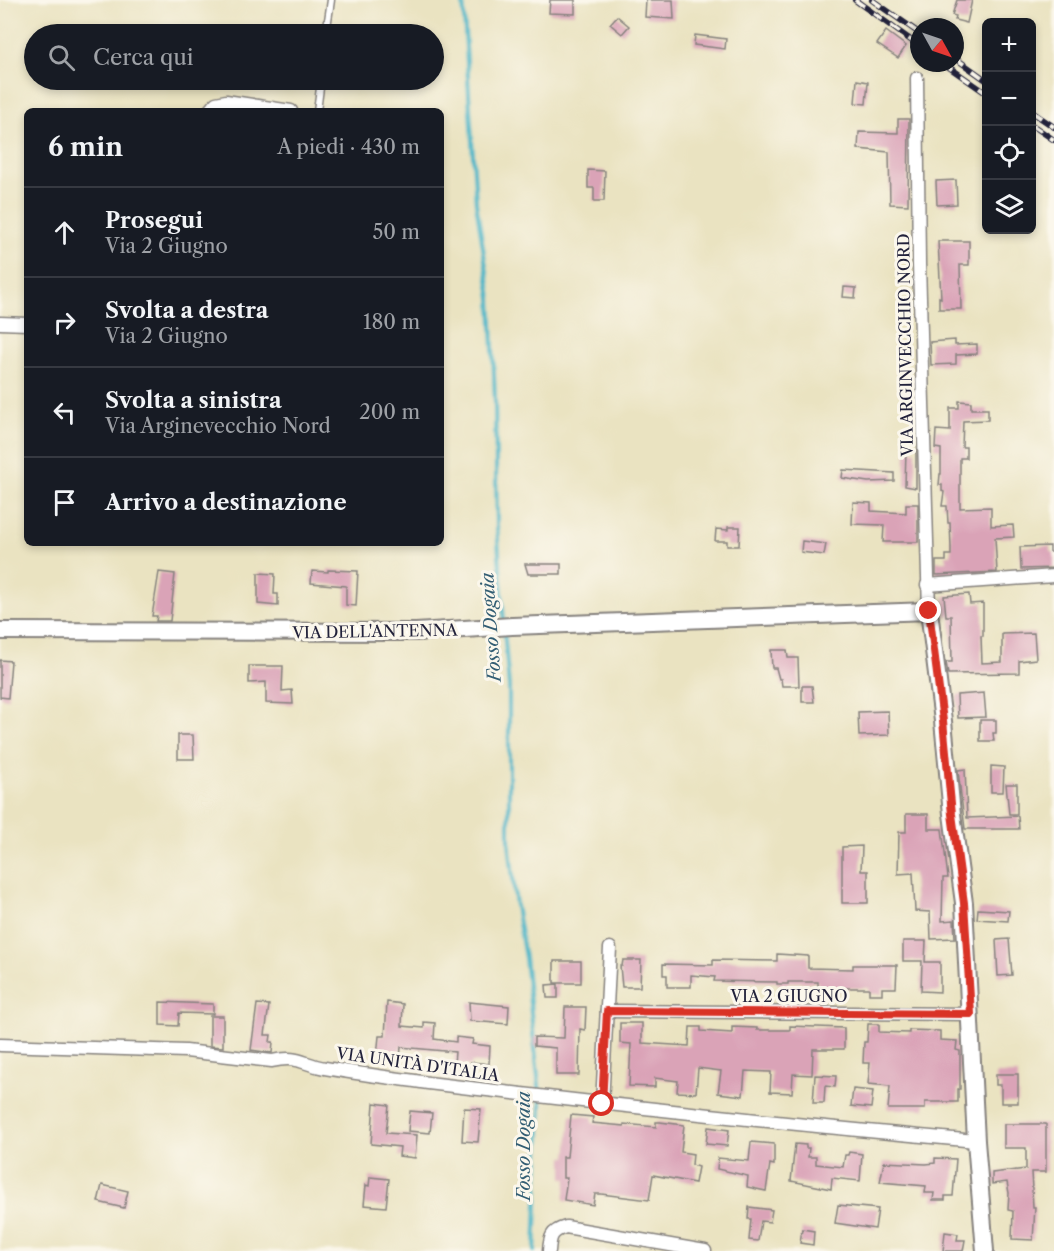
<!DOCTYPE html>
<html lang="it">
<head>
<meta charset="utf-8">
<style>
	:root { --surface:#171b24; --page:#20242c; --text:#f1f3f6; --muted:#9ea1a6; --line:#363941 }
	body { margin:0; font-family:"Libre Caslon Text",serif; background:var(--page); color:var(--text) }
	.controls { position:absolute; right:18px; top:18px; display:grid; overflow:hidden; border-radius:9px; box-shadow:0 3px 9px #0003 }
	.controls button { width:54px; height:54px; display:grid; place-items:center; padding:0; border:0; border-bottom:2px solid var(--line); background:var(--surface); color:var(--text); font:30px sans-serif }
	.compass { position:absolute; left:910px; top:18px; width:54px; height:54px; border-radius:50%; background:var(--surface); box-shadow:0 3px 9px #0003; rotate:130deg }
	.stop { position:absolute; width:18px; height:18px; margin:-14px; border:4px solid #d93025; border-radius:50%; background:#fff }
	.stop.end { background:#d93025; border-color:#fff; box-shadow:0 2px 6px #0008 }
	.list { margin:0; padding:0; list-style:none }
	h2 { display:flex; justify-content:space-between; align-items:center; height:78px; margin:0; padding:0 24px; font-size:26px }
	h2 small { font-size:20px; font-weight:400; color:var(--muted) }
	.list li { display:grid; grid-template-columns:39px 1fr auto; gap:18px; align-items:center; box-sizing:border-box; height:90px; padding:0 24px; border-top:2px solid var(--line) }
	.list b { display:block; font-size:22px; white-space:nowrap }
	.list p { margin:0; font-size:20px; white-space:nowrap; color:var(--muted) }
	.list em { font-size:20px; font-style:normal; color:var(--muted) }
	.icon { flex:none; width:33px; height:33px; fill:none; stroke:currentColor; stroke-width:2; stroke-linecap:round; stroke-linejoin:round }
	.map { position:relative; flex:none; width:1054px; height:1251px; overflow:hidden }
	.search { position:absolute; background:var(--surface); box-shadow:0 3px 9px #0003; left:24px; top:24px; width:420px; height:66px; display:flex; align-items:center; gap:15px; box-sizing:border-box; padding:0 21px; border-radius:33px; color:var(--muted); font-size:22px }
	.panel { position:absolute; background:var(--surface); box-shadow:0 3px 9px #0003; left:24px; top:108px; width:420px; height:438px; border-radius:9px }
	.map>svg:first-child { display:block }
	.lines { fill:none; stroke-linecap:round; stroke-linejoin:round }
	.stream { stroke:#4bb6c8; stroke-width:4 }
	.building { fill:#daa3b7 }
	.lane-casing { stroke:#86827e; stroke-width:9 }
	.street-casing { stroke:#86827e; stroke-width:15 }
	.secondary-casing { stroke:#86827e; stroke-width:20 }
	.lane { stroke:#fff; stroke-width:6 }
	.street { stroke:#fff; stroke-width:12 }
	.secondary { stroke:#fff; stroke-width:16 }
	.rail-casing { stroke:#22223b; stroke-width:6 }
	.rail { stroke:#fbf7ec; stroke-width:4; stroke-dasharray:11; stroke-linecap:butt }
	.route { stroke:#d93025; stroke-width:8 }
	.labels { text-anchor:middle; stroke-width:6; stroke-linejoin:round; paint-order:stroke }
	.street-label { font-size:16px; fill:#22223b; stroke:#fbf7ec }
	.water-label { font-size:18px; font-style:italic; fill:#325d73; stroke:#fbf7ec }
</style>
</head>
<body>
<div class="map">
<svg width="1054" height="1251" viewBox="0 0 1054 1251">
	<rect width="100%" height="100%" fill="#fbf7ec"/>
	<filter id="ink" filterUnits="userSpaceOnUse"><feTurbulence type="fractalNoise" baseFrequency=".0167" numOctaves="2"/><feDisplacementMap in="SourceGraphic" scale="12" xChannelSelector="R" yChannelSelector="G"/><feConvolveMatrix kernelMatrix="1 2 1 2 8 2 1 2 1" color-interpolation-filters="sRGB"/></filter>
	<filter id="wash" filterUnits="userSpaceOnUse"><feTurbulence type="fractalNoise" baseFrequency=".008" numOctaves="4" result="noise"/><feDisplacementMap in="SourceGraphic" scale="24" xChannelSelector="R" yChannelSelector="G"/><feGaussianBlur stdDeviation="1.35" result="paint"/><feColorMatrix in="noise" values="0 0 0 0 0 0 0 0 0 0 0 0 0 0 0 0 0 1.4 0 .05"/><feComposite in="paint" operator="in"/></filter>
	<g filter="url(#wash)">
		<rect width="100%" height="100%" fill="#eae3c1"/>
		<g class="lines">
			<!-- stream -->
			<g class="stream">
				<path d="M463 0 476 203 491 298 495 401 497 526 504 623"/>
				<path d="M504 630 509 687V841L516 906 525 958 541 1105 535 1251"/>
			</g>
		</g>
		<g id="blocks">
			<!-- building -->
			<g class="building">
				<path d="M550 0H575V14L549 13Z"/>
				<path d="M646 0H673L674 19 645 17Z"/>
				<path d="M957 0H972L967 23 955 20 956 16 952 15Z"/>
				<path d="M617 16 629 26 622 34 610 24Z"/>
				<path d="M886 31 906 46 898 58 877 44Z"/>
				<path d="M695 35 726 39 725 49 694 45Z"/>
				<path d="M857 80 868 82 866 104 855 103Z"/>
				<path d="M898 119H909L908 205 890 204 889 152 858 149 859 132 898 133Z"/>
				<path d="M588 170 605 171 604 201H594V188H588Z"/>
				<path d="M956 180 957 204 937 205 936 181Z"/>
				<path d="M938 241H969V265H960L961 309H939V297L941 298Z"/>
				<path d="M844 287 856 288 855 298 843 297Z"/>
				<path d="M955 340V345L977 344V354L956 355V364L931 365 930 342Z"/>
				<path d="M959 401 971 402V409H988V420L963 421 962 447H966V458H960V508L991 507V526L1013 525 1014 537 995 538 997 572 936 575V561H946V555H951V548L950 523H948L947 506H942L944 492 942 491V485H939L940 474H941V449L935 448 936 430 950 431V408H959Z"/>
				<path d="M906 450 916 451V488L905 486Z"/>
				<path d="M843 470 894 473V481L868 482 842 478Z"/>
				<path d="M853 502 871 503V511L906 513V504H918V542H883L884 525 852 524Z"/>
				<path d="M728 527H740L739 546H727V541H715L716 529 728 530Z"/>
				<path d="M802 541 826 544 824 555 801 552Z"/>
				<path d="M1050 546V552H1054V568L1021 569 1020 547Z"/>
				<path d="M525 564H561V574H528Z"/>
				<path d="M328 570 358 571 356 606 346 605V586L311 583 312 571 328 572Z"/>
				<path d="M159 572 175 574 170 621H156L157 616H152Z"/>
				<path d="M258 573 275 574 274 594H278V606L258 604Z"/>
				<path d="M969 594 970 604 983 603V636H981L982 663 1002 662V634L1034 633 1036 659 1019 661V673L948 674 946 662H952L951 616H946L944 596Z"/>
				<path d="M771 650H787L788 658H798L799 686H782L781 679H779L776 668H772Z"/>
				<path d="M0 660 11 661 8 698 0 697Z"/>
				<path d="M249 666H283L282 691 292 690 293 704 266 703V682L249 683Z"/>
				<path d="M802 686H812L814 702H802Z"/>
				<path d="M984 693 986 717 958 718 957 695Z"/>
				<path d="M888 711 889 735 859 736 858 712Z"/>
				<path d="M980 720H996V733H993L994 741H980Z"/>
				<path d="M178 735H193L194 759H178Z"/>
				<path d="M991 766 1004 767 1003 792H991Z"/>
				<path d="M965 769 967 818 1018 816 1019 829H965L958 770Z"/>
				<path d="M1006 784H1017V814H1009Z"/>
				<path d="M906 814H928V829H942L948 878H943L942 921 954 920 955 938 931 939 930 912 915 911 913 873 898 874 899 832H906Z"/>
				<path d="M862 846 861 871H868V903H842V847Z"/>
				<path d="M978 909 1009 911 1008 921 977 919Z"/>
				<path d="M1009 939 1012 975 998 976 996 940Z"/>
				<path d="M903 941H926L925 962H940V992L921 991 922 961H903Z"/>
				<path d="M777 954 808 956V968L853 969V965H897L896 988H882V994H869V988H844V991L825 990V987H818V982H788V984H777V982L714 981 715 977 691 975V987H667V975H663V964L713 965V960L777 961Z"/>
				<path d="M623 960H641L640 987H622L620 966H622Z"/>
				<rect x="554" y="961" width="27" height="22"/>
				<path d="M558 984V998H547L546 985Z"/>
				<path d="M160 1002 213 1004V1014L179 1013 178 1026 160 1025Z"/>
				<path d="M387 1002 403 1004 402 1026 424 1028V1022L435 1023 434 1039 456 1042V1037L473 1039 472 1044 490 1046 489 1064 471 1062V1066L454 1064 455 1052 401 1047 400 1059 377 1056 379 1036H385Z"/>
				<path d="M469 1002 509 1006 508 1024 470 1021Z"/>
				<path d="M257 1004 269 1005 265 1035H271L270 1042H273L272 1053 251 1050Z"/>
				<path d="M565 1007H586L585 1030 580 1029 579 1075H556V1048L534 1046V1037L564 1038Z"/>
				<path d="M210 1016H223V1047L210 1046Z"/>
				<path d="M620 1023H642V1043L689 1046 690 1027H701V1031L732 1033V1027L757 1028V1030H790V1026L844 1028V1049H813L812 1075 793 1074 792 1093 770 1092 771 1072 745 1071 743 1096 718 1093 721 1071 698 1068 696 1093 677 1092 678 1081 655 1078V1087L629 1086 631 1044 620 1043Z"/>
				<path d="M868 1024H879V1032L909 1033V1030L940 1031V1040L957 1041 956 1050 960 1051V1089H958V1102H925V1109H888L890 1086 868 1084 870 1063H863L864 1042H867Z"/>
				<path d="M996 1074H1018V1103H1001V1085H996Z"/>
				<path d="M815 1075 836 1076 835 1087 825 1086 824 1103H813Z"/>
				<path d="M853 1089 873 1091 871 1108 851 1106Z"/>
				<path d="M374 1103 389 1105 386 1133 417 1135 415 1158 399 1156 400 1147 371 1144Z"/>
				<path d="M464 1108 481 1109 478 1142 462 1141Z"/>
				<path d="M410 1111 432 1113 430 1133 408 1131Z"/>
				<path d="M571 1115 593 1117 592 1123 624 1126V1124L656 1127V1122H660L684 1125 681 1152 693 1154 692 1165 698 1167 695 1183 653 1175 649 1200 601 1194H595L593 1205 564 1200 567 1178H563V1157H567Z"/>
				<path d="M1004 1124H1046V1172H1031L1033 1207H1035L1033 1240 1012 1239 1013 1211 1008 1210 1009 1193 1007 1182 992 1184V1173L1026 1169V1148H1004Z"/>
				<path d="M708 1127 729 1130 727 1146 706 1144Z"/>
				<path d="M751 1142 774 1144V1165L770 1164 766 1191 747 1187 748 1176 717 1169 718 1158 749 1161Z"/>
				<path d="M795 1144 806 1145V1148H809L808 1157H816V1164L843 1167 845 1155H848L849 1152 862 1154 860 1181 832 1178 831 1189 791 1181Z"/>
				<path d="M935 1158 956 1159 953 1196H945V1200H933L934 1193H925L926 1186 880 1182 884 1162 926 1164 935 1163Z"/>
				<path d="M370 1177 389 1179 386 1207 364 1205 366 1185 369 1186Z"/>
				<path d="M102 1185 128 1191 124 1208 98 1202Z"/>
				<path d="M838 1205 878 1209 875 1229 835 1223Z"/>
				<path d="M749 1207 772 1210 770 1222 761 1221 758 1241 749 1240 751 1219H748Z"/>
				<path d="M802 1229 814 1231 813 1245 800 1243Z"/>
				<path d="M945 1232 958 1234 957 1240H965L963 1251H943Z"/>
			</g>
		</g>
	</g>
	<g filter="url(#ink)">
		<use href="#blocks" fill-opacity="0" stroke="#86827e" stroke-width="1.5"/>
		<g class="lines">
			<!-- lane casing -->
			<g class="lane-casing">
				<g id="lane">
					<path d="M326 34 331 0"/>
					<path d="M317 111 321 80"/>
				</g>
			</g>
			<!-- street casing -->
			<g class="street-casing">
				<g id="street">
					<path d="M917 78 919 264 929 611"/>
					<path d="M209 111 216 103 226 101 291 111"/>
					<path d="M0 323 27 324"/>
					<path d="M927 585 1054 576"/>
					<path d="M607 1011 971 1014"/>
					<path d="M0 1045 186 1051 272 1061C298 1055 302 1064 325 1068 359 1074 394 1078 428 1083 611 1105 793 1125 976 1141"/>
					<path d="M602 1104 610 948"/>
					<path d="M549 1251C550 1237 551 1231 566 1227L705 1251"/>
				</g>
			</g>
			<!-- secondary casing -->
			<g class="secondary-casing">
				<path id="secondary" d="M0 631 416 632 512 626 929 611 943 721 952 814 964 903 976 1141 985 1251"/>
			</g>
			<!-- lane -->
			<use href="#lane" class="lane"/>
			<!-- street -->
			<use href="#street" class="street"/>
			<!-- secondary -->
			<use href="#secondary" class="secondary"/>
			<!-- rail casing -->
			<g class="rail-casing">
				<g id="rail">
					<path d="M855 0 919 46"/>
					<path d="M872 0 919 33"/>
					<path d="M955 58 986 80"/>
					<path d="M943 63 986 93"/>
					<path d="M1032 112 1054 127"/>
					<path d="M1032 125 1054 140"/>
				</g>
			</g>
			<!-- rail -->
			<use href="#rail" class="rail"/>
		</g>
	</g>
	<g class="lines" filter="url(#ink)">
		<!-- route -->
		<path class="route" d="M602 1104 607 1011 971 1014 964 903 952 814 943 721 929 611"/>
	</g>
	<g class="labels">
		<!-- street labels -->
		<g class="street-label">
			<text transform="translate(905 345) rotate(-91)" y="6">VIA ARGINVECCHIO NORD</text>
			<text transform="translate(375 631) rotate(-1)" y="6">VIA DELL'ANTENNA</text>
			<text x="789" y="1002">VIA 2 GIUGNO</text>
			<text transform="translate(418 1064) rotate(8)" y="6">VIA UNITÀ D'ITALIA</text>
		</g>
		<!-- water labels -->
		<g class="water-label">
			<text transform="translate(491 627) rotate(-94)" y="6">Fosso Dogaia</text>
			<text transform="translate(524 1146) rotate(-90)" y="6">Fosso Dogaia</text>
		</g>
	</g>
</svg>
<div class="controls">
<button>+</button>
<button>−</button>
<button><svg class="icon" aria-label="locate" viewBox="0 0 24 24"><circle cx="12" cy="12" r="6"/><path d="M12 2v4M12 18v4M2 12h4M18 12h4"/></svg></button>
<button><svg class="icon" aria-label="layers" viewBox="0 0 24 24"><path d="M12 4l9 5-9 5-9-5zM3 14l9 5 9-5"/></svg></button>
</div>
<svg class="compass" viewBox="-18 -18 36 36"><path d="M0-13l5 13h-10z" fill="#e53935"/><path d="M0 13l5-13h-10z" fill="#9ea1a6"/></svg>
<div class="stop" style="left:602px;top:1104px"></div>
<div class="stop end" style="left:929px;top:611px"></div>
<div class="search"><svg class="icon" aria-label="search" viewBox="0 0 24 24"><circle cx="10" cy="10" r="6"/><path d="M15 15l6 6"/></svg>Cerca qui</div>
<section class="panel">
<h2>6 min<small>A piedi · 430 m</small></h2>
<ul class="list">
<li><svg class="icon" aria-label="ahead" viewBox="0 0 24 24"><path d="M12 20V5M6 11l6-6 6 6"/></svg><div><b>Prosegui</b><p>Via 2 Giugno</p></div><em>50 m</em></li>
<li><svg class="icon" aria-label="right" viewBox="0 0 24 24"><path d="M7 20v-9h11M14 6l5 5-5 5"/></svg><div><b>Svolta a destra</b><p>Via 2 Giugno</p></div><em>180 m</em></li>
<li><svg class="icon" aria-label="left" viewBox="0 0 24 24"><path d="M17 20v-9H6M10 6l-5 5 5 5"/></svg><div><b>Svolta a sinistra</b><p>Via Arginevecchio Nord</p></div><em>200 m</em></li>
<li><svg class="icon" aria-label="arrive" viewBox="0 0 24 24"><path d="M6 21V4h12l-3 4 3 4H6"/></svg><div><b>Arrivo a destinazione</b></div></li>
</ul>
</section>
</div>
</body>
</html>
